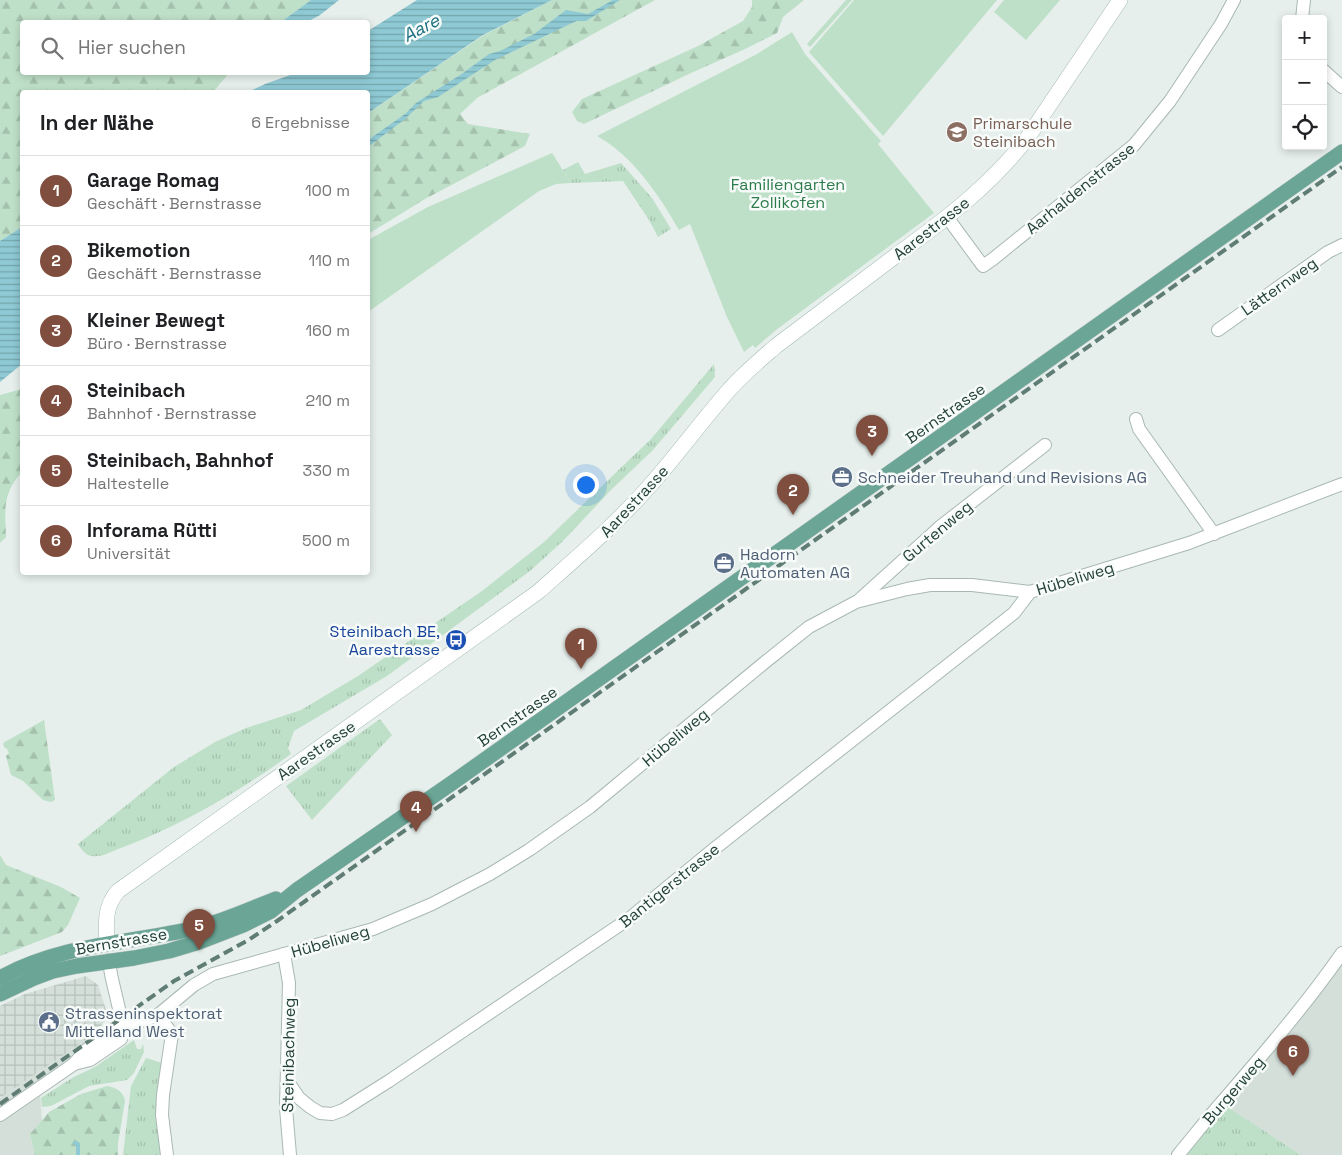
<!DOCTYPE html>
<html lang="de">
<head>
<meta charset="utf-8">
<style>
	:root { --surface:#fff; --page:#f2f2f2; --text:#202124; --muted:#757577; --line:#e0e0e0; --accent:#7f4e3f }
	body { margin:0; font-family:"Space Grotesk",sans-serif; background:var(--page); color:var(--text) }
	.controls { position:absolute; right:15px; top:15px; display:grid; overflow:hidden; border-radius:5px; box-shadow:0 2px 8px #0003 }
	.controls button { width:45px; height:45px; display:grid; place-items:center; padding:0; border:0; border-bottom:1px solid var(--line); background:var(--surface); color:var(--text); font:25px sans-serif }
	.you { position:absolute; left:585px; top:484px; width:18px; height:18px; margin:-12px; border:4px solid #fff; border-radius:50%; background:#1a73e8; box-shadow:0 0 0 8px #1a73e833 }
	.badge { display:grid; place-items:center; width:32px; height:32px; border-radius:50%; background:var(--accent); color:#fff; font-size:16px; font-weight:700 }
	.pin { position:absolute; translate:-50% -41px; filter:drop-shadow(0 1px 2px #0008) }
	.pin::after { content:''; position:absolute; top:26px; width:18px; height:15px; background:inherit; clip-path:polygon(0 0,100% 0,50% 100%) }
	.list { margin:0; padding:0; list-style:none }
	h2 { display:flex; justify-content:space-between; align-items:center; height:65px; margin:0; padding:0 20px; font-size:21px }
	h2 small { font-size:16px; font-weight:400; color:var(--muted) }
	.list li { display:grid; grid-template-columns:32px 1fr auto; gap:15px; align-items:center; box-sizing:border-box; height:70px; padding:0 20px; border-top:1px solid var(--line) }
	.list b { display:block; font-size:19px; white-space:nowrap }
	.list p { margin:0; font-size:16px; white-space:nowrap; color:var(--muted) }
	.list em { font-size:16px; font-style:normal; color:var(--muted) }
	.icon { flex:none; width:28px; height:28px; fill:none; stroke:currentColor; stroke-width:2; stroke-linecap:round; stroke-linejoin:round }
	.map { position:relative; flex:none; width:1342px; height:1155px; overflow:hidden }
	.search { position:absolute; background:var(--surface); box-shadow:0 2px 8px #0003; left:20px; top:20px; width:350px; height:55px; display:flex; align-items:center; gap:12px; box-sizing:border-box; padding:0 18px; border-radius:5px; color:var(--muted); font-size:19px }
	.panel { position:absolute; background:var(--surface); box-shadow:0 2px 8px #0003; left:20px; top:90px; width:350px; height:485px; border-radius:5px }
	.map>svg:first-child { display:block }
	.built { fill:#d4dfda }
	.industrial { fill:url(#industrial-grid) }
	.grass { fill:url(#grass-tufts) }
	.forest { fill:url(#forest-firs) }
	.garden { fill:#bfe0c8 }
	.water { fill:url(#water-rules) }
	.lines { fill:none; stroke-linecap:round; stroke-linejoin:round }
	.stream { stroke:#8ec9d4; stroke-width:4 }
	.street-casing { stroke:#a8b8b2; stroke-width:14 }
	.secondary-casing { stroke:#a4bbb3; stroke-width:16 }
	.primary-casing { stroke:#c2cac8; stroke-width:16 }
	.street { stroke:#fff; stroke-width:12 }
	.secondary { stroke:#fff; stroke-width:15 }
	.primary { stroke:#6aa596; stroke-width:15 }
	.rail { stroke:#5f7d75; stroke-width:4; stroke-dasharray:10 5; stroke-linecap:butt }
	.labels { text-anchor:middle; stroke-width:5; stroke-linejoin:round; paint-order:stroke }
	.education-label { font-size:16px; fill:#785e54; stroke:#f7fbf9; text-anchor:start }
	.park-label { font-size:16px; fill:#2d7a4b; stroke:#f7fbf9 }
	.street-label { font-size:16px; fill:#24423a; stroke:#f7fbf9 }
	.service-label { font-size:16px; fill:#4e5e75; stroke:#f7fbf9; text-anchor:start }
	.transit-label { font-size:16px; fill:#164399; stroke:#f7fbf9; text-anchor:end }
	.water-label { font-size:18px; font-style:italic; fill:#1c6f80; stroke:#f7fbf9 }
</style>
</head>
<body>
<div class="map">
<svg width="1342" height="1155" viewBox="0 0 1342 1155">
	<defs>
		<pattern id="industrial-grid" width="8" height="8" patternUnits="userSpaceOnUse" patternTransform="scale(1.25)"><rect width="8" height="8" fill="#d4dfda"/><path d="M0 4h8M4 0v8" fill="none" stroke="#b6c1bc"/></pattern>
		<pattern id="grass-tufts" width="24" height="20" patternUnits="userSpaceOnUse" patternTransform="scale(1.25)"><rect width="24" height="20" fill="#bfe0c8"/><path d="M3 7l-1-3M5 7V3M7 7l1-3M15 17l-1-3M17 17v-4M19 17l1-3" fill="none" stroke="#a4c1ad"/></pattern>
		<pattern id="forest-firs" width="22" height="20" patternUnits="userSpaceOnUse" patternTransform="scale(1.25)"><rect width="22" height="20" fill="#bfe0c8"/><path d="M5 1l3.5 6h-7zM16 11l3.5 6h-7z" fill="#a4c1ad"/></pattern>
		<pattern id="water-rules" width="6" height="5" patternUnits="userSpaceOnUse" patternTransform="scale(1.25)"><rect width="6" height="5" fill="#8ec9d4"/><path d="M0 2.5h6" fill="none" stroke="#74a5ad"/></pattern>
	</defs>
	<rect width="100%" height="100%" fill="#e6efeb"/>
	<!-- built -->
	<g class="built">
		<path d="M1342 953V1155H1301L1221 1103Z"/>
		<path d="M96 1033 98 1038 39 1080 42 1120 30 1134 35 1155H0V1098Z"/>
	</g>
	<!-- industrial -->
	<path class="industrial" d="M86 976 98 985 108 1016 96 1033 0 1098V1006L25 994Z"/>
	<!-- grass -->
	<g class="grass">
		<path d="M578 162 585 174 621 163 652 198 671 229 658 237 649 220 623 181 571 183 563 170Z"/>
		<path d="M714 364 715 377 653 450 611 490 564 540 530 571 387 676 294 731 288 748 291 754C239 792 182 825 121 848 112 851 101 858 92 856 85 855 81 849 78 844L174 767 215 742 246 728 301 710 358 676 482 591 544 542 630 459 651 439Z"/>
		<path d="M380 719 392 735 312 820 286 786Z"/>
		<path d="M134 1040 137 1049H141L143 1044 144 1052 134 1073 127 1080 89 1086 51 1106 42 1107 41 1098 72 1078 95 1067Z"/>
		<path d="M146 1058 162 1063V1155H123L131 1086Z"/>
		<path d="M1226 1106 1301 1155H1184Z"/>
	</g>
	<!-- forest -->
	<g class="forest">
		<path d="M0 0H311L281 22H22V72L229 73 213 92H22V227L0 241Z"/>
		<path d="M552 0H655L477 98 460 114 468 124 530 134 525 146 425 199 368 234V113L484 35Z"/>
		<path d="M752 0H804L783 17 777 33 743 50 691 73 584 124 577 121 572 112 582 99 698 46 743 21 752 7Z"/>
		<path d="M22 389V472C2 494 5 510 6 537L0 543V395Z"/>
		<path d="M44 720 55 800 51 802 43 800 23 781 11 775 6 756 9 753 7 749 4 747 3 743Z"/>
		<path d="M0 855 6 865 61 887 80 898 68 925 62 932 0 956Z"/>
		<path d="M107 1086C117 1088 123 1091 125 1101L118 1143V1155H35L30 1134 49 1112 81 1094Z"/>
	</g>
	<!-- garden -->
	<g class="garden">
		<path d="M846 0H852L810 47 807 44Z"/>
		<path d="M854 0H997L883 136 809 52Z"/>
		<path d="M1004 0H1060L1026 40 994 12Z"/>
		<path d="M792 32 805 54 881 141 878 144 934 213 776 330 755 348 753 345 744 352 727 317 690 224 679 230C659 195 633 156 597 136L757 54Z"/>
		<path d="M552 153 571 183 556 184 539 191 368 312V240L428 207Z"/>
	</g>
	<!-- water -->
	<g class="water">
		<path d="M311 0H339L320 15 307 22H281Z"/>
		<path d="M417 0H552L483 35 368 113V92H248L265 84 296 73 368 72V31Z"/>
		<path d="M613 0H620L586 21H577L570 24 495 60 438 97 424 101 405 119 368 147V140L405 114 416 103 463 73 489 54 500 51 534 34 566 10 588 14Z"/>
		<path d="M22 227V364L0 382V241Z"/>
	</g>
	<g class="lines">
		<!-- stream -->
		<path class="stream" d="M75 1143 78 1144V1155"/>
		<!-- street casing -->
		<g class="street-casing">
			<g id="street">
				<path d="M1302 19 1304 0"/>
				<path d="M1323 70 1342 87"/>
				<path d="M947 217 983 266 993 259 1134 145 1170 101 1221 24 1234 0"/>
				<path d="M1218 330 1328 252 1342 245"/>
				<path d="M1136 419 1139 429 1214 534"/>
				<path d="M858 601 941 526 1045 445"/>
				<path d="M284 954 289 983 286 1108 290 1155"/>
				<path d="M158 1015 172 1034 163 1095 162 1115 167 1155"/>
				<path d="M74 1064 85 1051 113 1031 158 1015 194 985 213 974 373 929 432 904 490 874 529 850 590 807 764 663 809 627 856 602 907 589 930 585H972L1030 592 1189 543 1342 484"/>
				<path d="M288 1082 299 1098 310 1107 320 1113 332 1114 343 1110 389 1081 630 918 714 849 1014 613 1030 592"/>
				<path d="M0 1115 61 1073 74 1064 90 1060 121 1039C126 1021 110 982 109 960"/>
				<path d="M1178 1155C1193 1137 1207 1119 1222 1102 1264 1053 1305 1006 1342 953"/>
			</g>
		</g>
		<!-- secondary casing -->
		<g class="secondary-casing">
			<path id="secondary" d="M107 944C106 924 104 907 118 891L538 592C575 559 613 527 646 490 675 458 700 423 729 390 743 374 760 360 776 346 817 315 857 285 898 254 946 219 992 184 1028 137L1120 0"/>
		</g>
		<!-- primary casing -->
		<g class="primary-casing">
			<g id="primary">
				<path d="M0 978C61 944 130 943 197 928 224 921 250 909 276 899"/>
				<path d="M0 994 34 978 53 971 77 966 134 958 169 951 199 942 243 925 271 911 297 890 452 783 1342 152"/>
			</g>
		</g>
		<!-- street -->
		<use href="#street" class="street"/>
		<!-- secondary -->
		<use href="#secondary" class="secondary"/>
		<!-- primary -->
		<use href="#primary" class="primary"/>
		<!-- rail -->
		<path class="rail" d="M0 1104 174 981 250 939 277 921 1342 167"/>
	</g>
	<!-- icons -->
	<defs>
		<g id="school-disc" transform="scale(1.125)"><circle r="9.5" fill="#8d6e63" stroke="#f7fbf9"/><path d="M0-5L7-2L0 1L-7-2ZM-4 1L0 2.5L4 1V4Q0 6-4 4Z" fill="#fff"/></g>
		<g id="office-disc" transform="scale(1.125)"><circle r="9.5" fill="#5c6f8a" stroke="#f7fbf9"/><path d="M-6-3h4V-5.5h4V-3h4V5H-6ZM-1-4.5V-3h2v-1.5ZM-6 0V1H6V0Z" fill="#fff"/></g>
		<g id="bus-disc" transform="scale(1.125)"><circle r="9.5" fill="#1a4fb4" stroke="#f7fbf9"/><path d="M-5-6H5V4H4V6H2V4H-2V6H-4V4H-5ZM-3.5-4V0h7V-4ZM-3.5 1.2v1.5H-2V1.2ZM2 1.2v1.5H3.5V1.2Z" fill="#fff"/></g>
		<g id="civic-disc" transform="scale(1.125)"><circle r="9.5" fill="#5c6f8a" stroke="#f7fbf9"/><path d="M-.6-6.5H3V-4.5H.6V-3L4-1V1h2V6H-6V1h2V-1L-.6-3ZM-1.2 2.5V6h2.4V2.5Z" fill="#fff"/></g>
	</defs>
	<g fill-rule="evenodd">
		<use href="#school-disc" x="957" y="132"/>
		<use href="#office-disc" x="842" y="477"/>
		<use href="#office-disc" x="724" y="563"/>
		<use href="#bus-disc" x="456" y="640"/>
		<use href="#civic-disc" x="49" y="1022"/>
	</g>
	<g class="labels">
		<!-- education labels -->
		<g class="education-label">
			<text x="973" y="129">Primarschule<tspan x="973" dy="18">Steinibach</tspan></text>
		</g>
		<!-- park labels -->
		<g class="park-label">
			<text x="788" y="190">Familiengarten<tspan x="788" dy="18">Zollikofen</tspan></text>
		</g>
		<!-- street labels -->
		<g class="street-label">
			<text transform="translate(1080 188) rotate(-39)" y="6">Aarhaldenstrasse</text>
			<text transform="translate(931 228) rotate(-38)" y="6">Aarestrasse</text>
			<text transform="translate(1279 286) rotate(-35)" y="6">Lätternweg</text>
			<text transform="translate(945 413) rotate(-35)" y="6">Bernstrasse</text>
			<text transform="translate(634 501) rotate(-47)" y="6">Aarestrasse</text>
			<text transform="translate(937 531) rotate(-40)" y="6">Gurtenweg</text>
			<text transform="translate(1075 578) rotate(-17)" y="6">Hübeliweg</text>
			<text transform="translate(517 716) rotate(-35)" y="6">Bernstrasse</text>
			<text transform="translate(675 737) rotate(-40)" y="6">Hübeliweg</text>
			<text transform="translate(316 750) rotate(-35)" y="6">Aarestrasse</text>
			<text transform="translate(669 885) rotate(-39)" y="6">Bantigerstrasse</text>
			<text transform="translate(121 941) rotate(-10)" y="6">Bernstrasse</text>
			<text transform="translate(330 941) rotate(-16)" y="6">Hübeliweg</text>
			<text transform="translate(288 1055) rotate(-89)" y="6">Steinibachweg</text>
			<text transform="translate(1233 1090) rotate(-49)" y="6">Burgerweg</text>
		</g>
		<!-- service labels -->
		<g class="service-label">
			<text x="858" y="483">Schneider Treuhand und Revisions AG</text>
			<text x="740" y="560">Hadorn<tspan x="740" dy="18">Automaten AG</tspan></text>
			<text x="65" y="1019">Strasseninspektorat<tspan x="65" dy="18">Mittelland West</tspan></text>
		</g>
		<!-- transit labels -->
		<g class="transit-label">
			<text x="440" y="637">Steinibach BE,<tspan x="440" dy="18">Aarestrasse</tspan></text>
		</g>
		<!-- water labels -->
		<g class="water-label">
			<text transform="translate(421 28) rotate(-28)" y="6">Aare</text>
		</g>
	</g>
</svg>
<div class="controls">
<button>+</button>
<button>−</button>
<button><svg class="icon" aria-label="locate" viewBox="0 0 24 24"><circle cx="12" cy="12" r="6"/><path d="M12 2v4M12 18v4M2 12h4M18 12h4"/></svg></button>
</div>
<div class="you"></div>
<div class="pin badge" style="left:581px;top:669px">1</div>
<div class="pin badge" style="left:793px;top:515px">2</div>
<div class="pin badge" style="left:872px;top:456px">3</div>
<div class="pin badge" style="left:416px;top:832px">4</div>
<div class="pin badge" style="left:199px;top:950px">5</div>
<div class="pin badge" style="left:1293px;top:1076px">6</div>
<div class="search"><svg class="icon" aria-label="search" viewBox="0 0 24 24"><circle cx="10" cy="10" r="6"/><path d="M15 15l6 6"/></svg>Hier suchen</div>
<section class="panel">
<h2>In der Nähe<small>6 Ergebnisse</small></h2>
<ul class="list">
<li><span class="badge">1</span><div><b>Garage Romag</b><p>Geschäft · Bernstrasse</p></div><em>100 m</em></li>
<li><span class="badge">2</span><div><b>Bikemotion</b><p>Geschäft · Bernstrasse</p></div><em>110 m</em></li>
<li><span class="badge">3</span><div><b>Kleiner Bewegt</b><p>Büro · Bernstrasse</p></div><em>160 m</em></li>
<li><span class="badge">4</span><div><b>Steinibach</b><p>Bahnhof · Bernstrasse</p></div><em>210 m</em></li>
<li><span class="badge">5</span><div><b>Steinibach, Bahnhof</b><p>Haltestelle</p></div><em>330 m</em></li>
<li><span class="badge">6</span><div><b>Inforama Rütti</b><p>Universität</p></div><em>500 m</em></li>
</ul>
</section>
</div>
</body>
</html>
